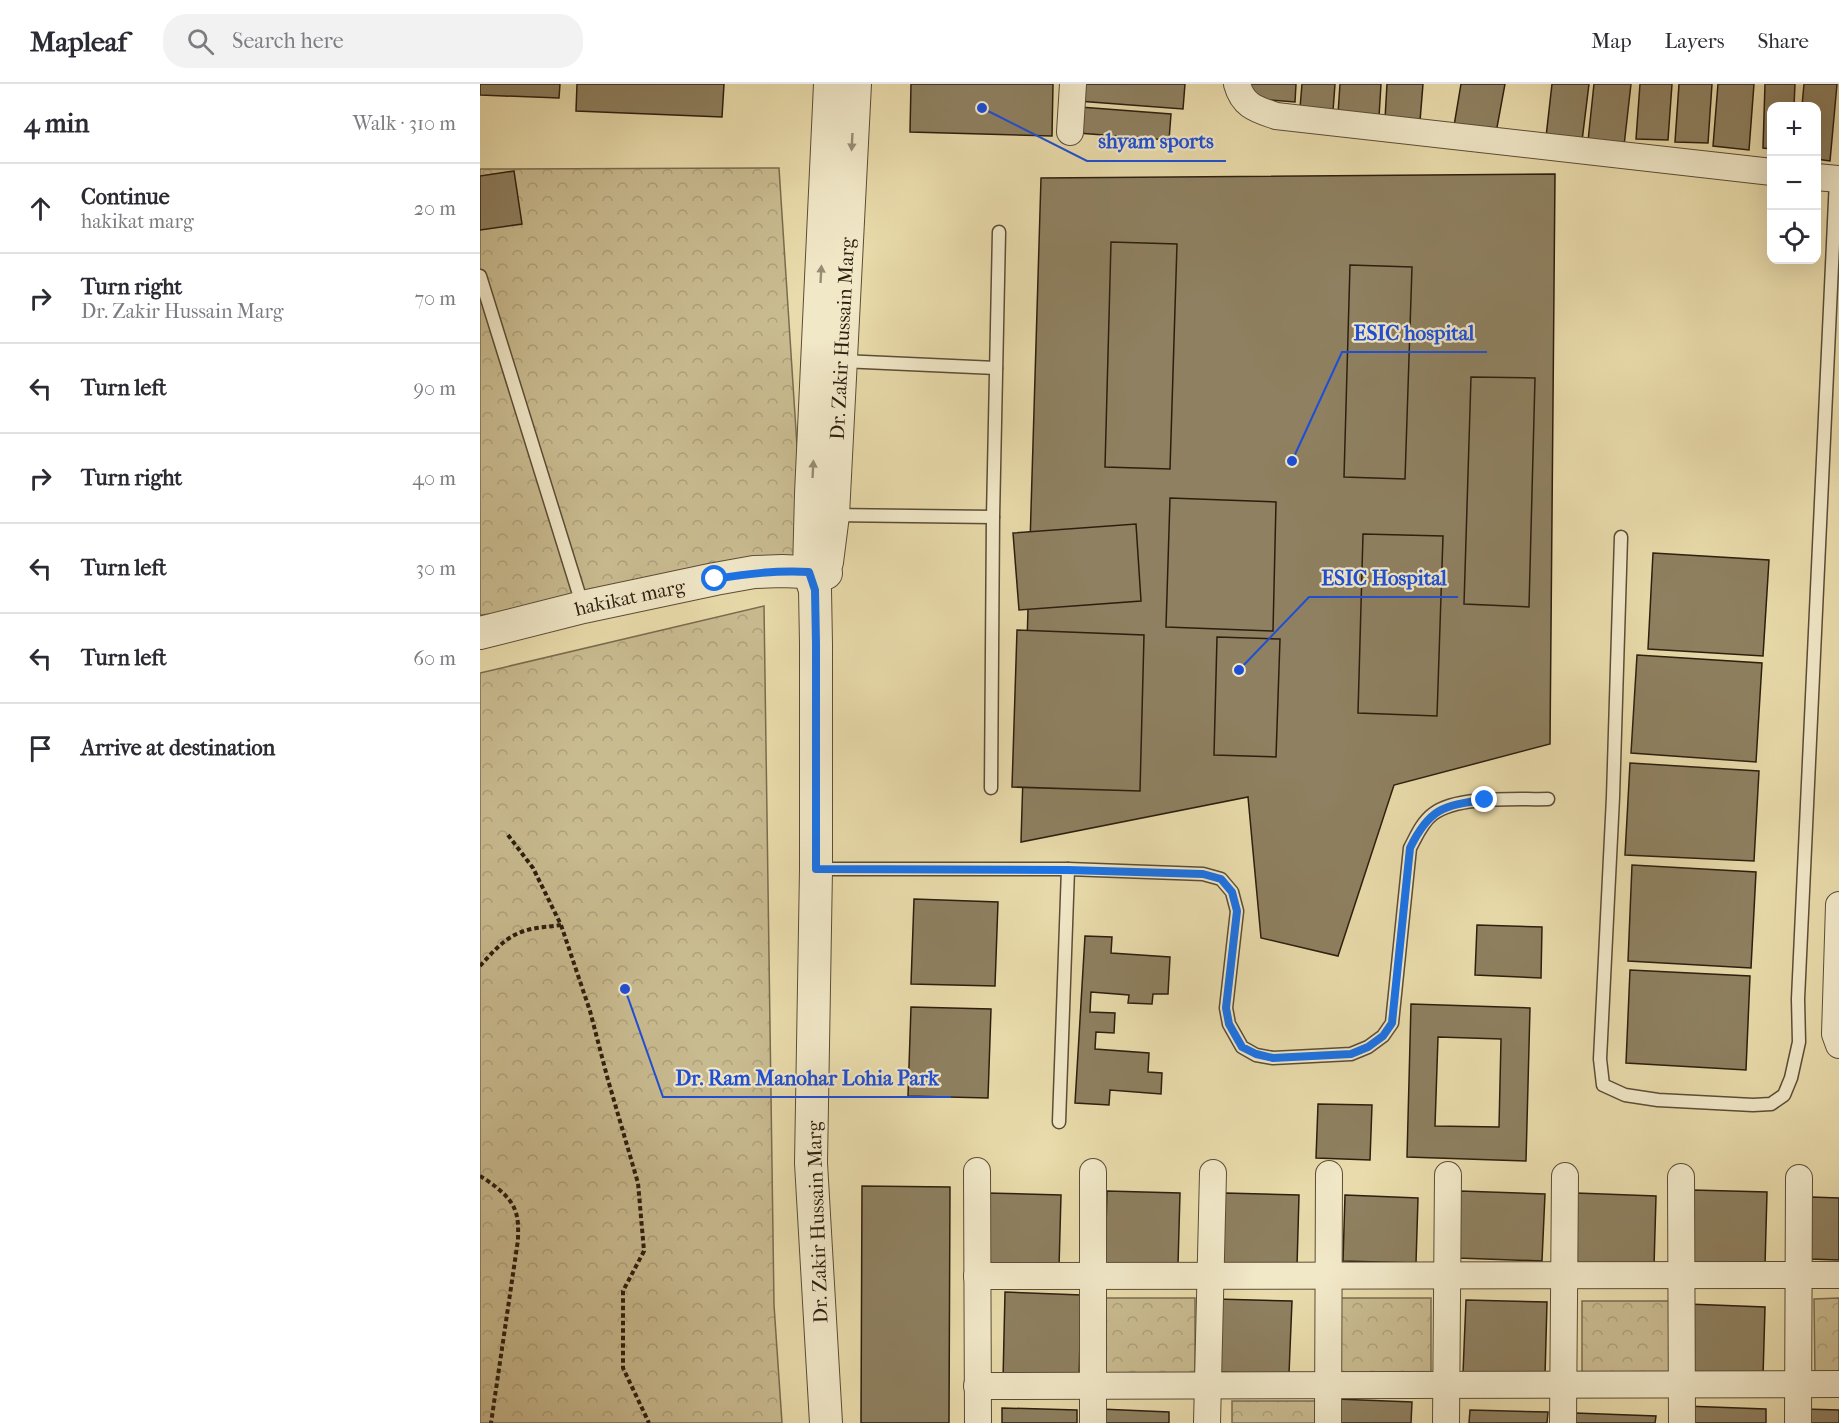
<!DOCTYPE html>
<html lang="en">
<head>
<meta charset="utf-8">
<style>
	:root { --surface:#fff; --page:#f2f2f3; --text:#2b2b33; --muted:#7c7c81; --line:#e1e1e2 }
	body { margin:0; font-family:"IM FELL French Canon",serif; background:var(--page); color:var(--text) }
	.controls { position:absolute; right:18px; top:18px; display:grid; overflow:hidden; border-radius:12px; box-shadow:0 6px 24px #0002 }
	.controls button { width:54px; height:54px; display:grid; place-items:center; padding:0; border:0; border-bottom:2px solid var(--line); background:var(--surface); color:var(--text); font:30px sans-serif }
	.stop { position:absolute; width:18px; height:18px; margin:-14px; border:4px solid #1a73e8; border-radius:50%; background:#fff }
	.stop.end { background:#1a73e8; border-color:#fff; box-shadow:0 2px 6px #0008 }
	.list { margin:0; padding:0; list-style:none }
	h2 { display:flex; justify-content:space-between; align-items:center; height:78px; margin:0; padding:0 24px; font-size:26px }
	h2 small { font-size:20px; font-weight:400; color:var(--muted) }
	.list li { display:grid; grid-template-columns:39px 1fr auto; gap:18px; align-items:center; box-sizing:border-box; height:90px; padding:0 24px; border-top:2px solid var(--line) }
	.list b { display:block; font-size:22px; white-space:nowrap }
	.list p { margin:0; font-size:20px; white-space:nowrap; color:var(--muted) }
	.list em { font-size:20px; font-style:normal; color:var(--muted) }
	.icon { flex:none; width:33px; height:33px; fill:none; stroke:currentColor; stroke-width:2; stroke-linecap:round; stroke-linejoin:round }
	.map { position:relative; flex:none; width:1359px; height:1339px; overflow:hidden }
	header { display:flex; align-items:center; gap:36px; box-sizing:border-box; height:84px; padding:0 30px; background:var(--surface); border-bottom:2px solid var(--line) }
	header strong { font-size:28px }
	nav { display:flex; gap:33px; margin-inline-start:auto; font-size:21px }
	.search { width:420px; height:54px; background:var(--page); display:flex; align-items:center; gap:15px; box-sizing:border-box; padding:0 21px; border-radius:24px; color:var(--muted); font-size:22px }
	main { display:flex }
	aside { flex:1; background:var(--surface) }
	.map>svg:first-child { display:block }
	.park { fill:url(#park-crowns); stroke:#7a6c50; stroke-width:1.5 }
	.building { fill:#8e8060; stroke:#2c1e0f; stroke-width:1.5; fill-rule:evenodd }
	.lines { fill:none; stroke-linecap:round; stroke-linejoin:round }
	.service-casing { stroke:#5b4d36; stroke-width:15 }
	.minor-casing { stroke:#5b4d36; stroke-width:28 }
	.tertiary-casing { stroke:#5b4d36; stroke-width:34 }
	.path { stroke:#2c1e0f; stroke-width:4; stroke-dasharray:4.5 3; stroke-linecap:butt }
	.service { stroke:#f1e8c8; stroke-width:12 }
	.minor { stroke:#f1e8c8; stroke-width:26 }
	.tertiary { stroke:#f1e8c8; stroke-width:32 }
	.oneway { fill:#988d75 }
	.route { stroke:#1a73e8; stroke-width:8 }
	.labels { text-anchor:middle; stroke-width:4.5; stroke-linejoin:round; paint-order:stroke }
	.street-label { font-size:20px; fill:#2c1e0f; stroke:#f1e8c8 }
	.leader { fill:none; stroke:#1d4ed8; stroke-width:2 }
	.callout-dot { fill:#1d4ed8; stroke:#f1e8c8; stroke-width:2 }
	.callout-label { font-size:21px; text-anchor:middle; font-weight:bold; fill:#1d4ed8; stroke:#f1e8c8; stroke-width:4.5; stroke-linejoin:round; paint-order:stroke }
</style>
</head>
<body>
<header>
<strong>Mapleaf</strong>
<div class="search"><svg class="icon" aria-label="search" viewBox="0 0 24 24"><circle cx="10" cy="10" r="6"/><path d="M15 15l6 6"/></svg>Search here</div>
<nav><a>Map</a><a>Layers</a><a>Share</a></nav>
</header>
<main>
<aside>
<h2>4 min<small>Walk · 310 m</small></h2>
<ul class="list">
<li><svg class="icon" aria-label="ahead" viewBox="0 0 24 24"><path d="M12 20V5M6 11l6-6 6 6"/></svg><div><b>Continue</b><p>hakikat marg</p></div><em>20 m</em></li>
<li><svg class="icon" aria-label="right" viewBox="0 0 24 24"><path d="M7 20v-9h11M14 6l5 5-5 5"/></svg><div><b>Turn right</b><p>Dr. Zakir Hussain Marg</p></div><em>70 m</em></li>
<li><svg class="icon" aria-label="left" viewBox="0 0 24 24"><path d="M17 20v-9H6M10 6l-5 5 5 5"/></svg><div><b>Turn left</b></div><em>90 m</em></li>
<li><svg class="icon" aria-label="right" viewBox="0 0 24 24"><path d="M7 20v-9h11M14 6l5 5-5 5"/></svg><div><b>Turn right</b></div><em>40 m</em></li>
<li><svg class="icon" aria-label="left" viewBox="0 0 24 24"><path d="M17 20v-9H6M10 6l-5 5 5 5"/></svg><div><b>Turn left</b></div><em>30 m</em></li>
<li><svg class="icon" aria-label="left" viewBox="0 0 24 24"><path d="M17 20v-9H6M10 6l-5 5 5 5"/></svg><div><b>Turn left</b></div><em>60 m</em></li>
<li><svg class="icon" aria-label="arrive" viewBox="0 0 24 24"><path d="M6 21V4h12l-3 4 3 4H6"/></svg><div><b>Arrive at destination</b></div></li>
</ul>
</aside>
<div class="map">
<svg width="1359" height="1339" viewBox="0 0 1359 1339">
	<defs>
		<pattern id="park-crowns" width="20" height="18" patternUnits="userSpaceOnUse" patternTransform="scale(1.5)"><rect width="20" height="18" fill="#c9bb90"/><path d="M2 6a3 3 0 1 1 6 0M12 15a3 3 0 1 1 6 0" fill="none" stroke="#ada07b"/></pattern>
	</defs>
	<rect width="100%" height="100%" fill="#e9dbab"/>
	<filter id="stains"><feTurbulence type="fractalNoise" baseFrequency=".00333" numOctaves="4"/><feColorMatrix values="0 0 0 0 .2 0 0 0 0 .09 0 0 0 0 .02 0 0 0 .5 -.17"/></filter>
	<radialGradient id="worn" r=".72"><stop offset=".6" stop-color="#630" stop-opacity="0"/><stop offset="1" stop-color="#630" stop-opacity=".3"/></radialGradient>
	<!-- park -->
	<g class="park">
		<path d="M299 84 321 424 310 499 0 531V85Z"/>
		<path d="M284 522 294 1221 302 1339H0V589Z"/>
		<rect x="625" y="1214" width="90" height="80"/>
		<rect x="861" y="1214" width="90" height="80"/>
		<path d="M1359 1214V1294H1335L1334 1215Z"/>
		<rect x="1102" y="1217" width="90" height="80"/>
		<rect x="752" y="1317" width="90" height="22"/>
	</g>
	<!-- building -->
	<g class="building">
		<path d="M0 0H80L79 14 0 11Z"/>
		<path d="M97 0H244L242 33 96 27Z"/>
		<path d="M431 0H573L572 52 430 48Z"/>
		<path d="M599 0H705L703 25 598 17Z"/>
		<path d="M765 0H816L815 18 764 14Z"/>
		<path d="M822 0H855L853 27 820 24Z"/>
		<path d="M860 0H901L899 33 858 30Z"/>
		<path d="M907 0H943L940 37 905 35Z"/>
		<path d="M981 0H1025L1016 49 974 42Z"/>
		<path d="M1072 0H1109L1102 57 1066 53Z"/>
		<path d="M1114 0H1151L1144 62 1108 57Z"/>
		<path d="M1160 0H1192L1188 56 1156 55Z"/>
		<path d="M1199 0H1232L1228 59 1195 58Z"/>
		<path d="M1238 0H1274L1269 66 1233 62Z"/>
		<path d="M1285 0H1315L1314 22H1292V65L1283 64Z"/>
		<path d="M1324 0H1357L1350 77 1336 75V22H1322Z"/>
		<path d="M600 23 691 30 689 56 598 49Z"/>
		<path d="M34 87 42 140 0 146V92Z"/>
		<path d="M1075 90 1070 660 914 701 858 872 781 854 768 713 541 758 561 94Z"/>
		<path d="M631 158 697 160 690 385 625 383Z"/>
		<path d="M870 181 932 183 925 395 864 393Z"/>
		<path d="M991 293 1055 294 1049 523 984 520Z"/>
		<path d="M690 414 796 418 793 547 686 543Z"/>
		<path d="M656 440 661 517 539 526 533 449Z"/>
		<path d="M883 450 963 452 957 632 878 629Z"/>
		<path d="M1173 469 1289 476 1283 572 1168 565Z"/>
		<path d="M537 546 664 551 660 707 532 703Z"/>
		<path d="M737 553 800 555 796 673 734 671Z"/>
		<path d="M1157 571 1282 579 1276 678 1151 669Z"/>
		<path d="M1150 679 1279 687 1274 777 1145 771Z"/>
		<path d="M1152 781 1276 788 1271 884 1148 877Z"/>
		<path d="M434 815 518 818 515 902 431 900Z"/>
		<path d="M997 841 1062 843 1061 894 995 891Z"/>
		<path d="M605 852 632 853 631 869 690 873 688 910H673L672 920 648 919 649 911 611 908 610 928 635 929 634 949 616 948 615 965 669 969 668 988 682 989 681 1010 630 1006 629 1021 595 1019Z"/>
		<path d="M1150 886 1270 892 1266 986 1146 979Z"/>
		<path d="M931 920 1050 924 1046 1077 927 1073ZM958 953 1021 955 1019 1043 955 1042Z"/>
		<path d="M431 923 511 925 508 1014 428 1012Z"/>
		<path d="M838 1020 892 1021 890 1076 836 1074Z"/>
		<path d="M382 1102 470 1103 469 1339H381Z"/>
		<path d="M1212 1106 1287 1108 1285 1182 1210 1180Z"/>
		<path d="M627 1107 700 1109 698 1181 625 1179Z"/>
		<path d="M980 1107 1065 1110 1062 1177 978 1174Z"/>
		<path d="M507 1109 581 1111 579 1184 504 1182Z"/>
		<path d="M745 1109 819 1111 817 1183 742 1181Z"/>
		<path d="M1096 1109 1176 1112 1174 1183 1094 1180Z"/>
		<path d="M865 1111 938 1114 936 1179 863 1177Z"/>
		<path d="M1331 1113 1359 1114V1176L1329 1175Z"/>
		<path d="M525 1208 601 1211 599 1298 523 1296Z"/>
		<path d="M736 1215 812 1217 809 1290 733 1288Z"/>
		<path d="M986 1216 1067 1218 1065 1292 983 1289Z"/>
		<path d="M1207 1220 1285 1223 1283 1293 1205 1290Z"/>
		<path d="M856 1315 932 1318 931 1339H855Z"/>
		<path d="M1204 1322 1286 1325V1339H1204Z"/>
		<path d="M522 1324 597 1326V1339H522Z"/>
		<path d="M620 1325 689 1328V1339H619Z"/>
		<path d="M1325 1325 1359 1326V1339H1325Z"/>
		<path d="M990 1326 1068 1328 1067 1339H989Z"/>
		<path d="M1095 1329 1176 1332 1175 1339H1094Z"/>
	</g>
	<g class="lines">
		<!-- service casing -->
		<g class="service-casing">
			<g id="service">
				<path d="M0 192 103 523"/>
				<path d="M362 277 516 284"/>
				<path d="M352 431 513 433"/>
				<path d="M1141 453 1133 713 1120 975 1123 1001 1145 1011 1178 1016 1273 1021 1291 1020 1304 1011 1311 994 1319 958 1318 915 1356 95"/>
				<path d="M511 704 513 433 519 148"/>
				<path d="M337 785H588L723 790 741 795 752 808 757 827 746 924 749 940 762 963 776 971 793 974 871 970 888 963 903 952 912 939 930 764C936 753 942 738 953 730 978 711 1037 716 1068 715"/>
				<path d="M579 1038 588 785"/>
			</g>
		</g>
		<!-- minor casing -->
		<g class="minor-casing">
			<g id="minor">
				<path d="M757 0C763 22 776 25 796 32L1292 88"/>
				<path d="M590 48 593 0"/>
				<path d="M1336 93 1359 95"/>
				<path d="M1359 821 1355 950 1359 961"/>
				<path d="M497 1087 498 1339"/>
				<path d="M1201 1093 1202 1339"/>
				<path d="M497 1192 1359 1191"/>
				<path d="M497 1302 1359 1300"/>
				<path d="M613 1339V1088"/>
				<path d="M727 1339 733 1089"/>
				<path d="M848 1339 849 1090"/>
				<path d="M966 1339 968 1091"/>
				<path d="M1083 1339 1085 1092"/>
				<path d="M1318 1339 1319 1094"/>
			</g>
		</g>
		<!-- tertiary casing -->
		<g class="tertiary-casing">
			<g id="tertiary">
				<path id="s1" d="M347 478 353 431 375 0"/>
				<path id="s2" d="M0 549 103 523 235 495 274 488 302 487 346 489"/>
				<path d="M346 1339 331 1079 336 785V560L335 506 329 488 331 410 350 0"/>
			</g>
		</g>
		<!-- path -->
		<g class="path">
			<path d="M28 751 53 784 81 841 110 927 128 996 158 1099 164 1167 143 1207V1284L169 1339"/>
			<path d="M0 882C13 868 25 853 44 847 56 843 69 843 81 841"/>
			<path d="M0 1092C13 1100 30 1112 35 1126 39 1136 38 1146 38 1156L11 1339"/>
		</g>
		<!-- service -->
		<use href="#service" class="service"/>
		<!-- minor -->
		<use href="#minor" class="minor"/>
		<!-- tertiary -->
		<use href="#tertiary" class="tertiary"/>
	</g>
	<!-- one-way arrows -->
	<defs><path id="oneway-solid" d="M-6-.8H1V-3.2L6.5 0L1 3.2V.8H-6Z" transform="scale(1.5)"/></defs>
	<g class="oneway">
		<use href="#oneway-solid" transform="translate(372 58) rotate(93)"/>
		<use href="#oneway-solid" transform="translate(341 190) rotate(-87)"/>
		<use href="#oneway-solid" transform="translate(333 385) rotate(-87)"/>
	</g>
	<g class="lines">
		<!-- route -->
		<path class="route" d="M235 495C267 490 297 486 329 488L335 506 336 560V785L588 786 723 790 741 795 752 808 757 827 746 924 749 940 762 963 776 970 793 974 871 970 888 963 903 952 912 939 930 764C949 725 963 721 1005 716"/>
	</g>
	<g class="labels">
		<!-- street labels -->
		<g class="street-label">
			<text dy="7" stroke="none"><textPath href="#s1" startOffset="224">Dr. Zakir Hussain Marg</textPath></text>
			<text dy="7" stroke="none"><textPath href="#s2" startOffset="154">hakikat marg</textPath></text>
			<text transform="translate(337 1138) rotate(-92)" y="7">Dr. Zakir Hussain Marg</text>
		</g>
	</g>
	<!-- callouts -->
	<path class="leader" d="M502 24L607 77H746M812 377L862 268H1007M759 586L829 513H978M145 905L183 1013H471"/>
	<g class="callout-dot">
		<circle cx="502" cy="24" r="6"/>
		<circle cx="812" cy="377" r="6"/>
		<circle cx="759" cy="586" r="6"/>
		<circle cx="145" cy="905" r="6"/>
	</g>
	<g class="callout-label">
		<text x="676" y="64">shyam sports</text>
		<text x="934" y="256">ESIC hospital</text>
		<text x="904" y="501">ESIC Hospital</text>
		<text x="327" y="1001">Dr. Ram Manohar Lohia Park</text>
	</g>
	<rect width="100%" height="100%" filter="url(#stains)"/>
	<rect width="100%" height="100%" fill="url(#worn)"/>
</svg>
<div class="controls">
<button>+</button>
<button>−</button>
<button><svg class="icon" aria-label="locate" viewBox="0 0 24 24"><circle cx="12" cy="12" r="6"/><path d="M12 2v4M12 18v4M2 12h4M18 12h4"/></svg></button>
</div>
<div class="stop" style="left:235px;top:495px"></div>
<div class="stop end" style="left:1005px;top:716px"></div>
</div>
</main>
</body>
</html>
